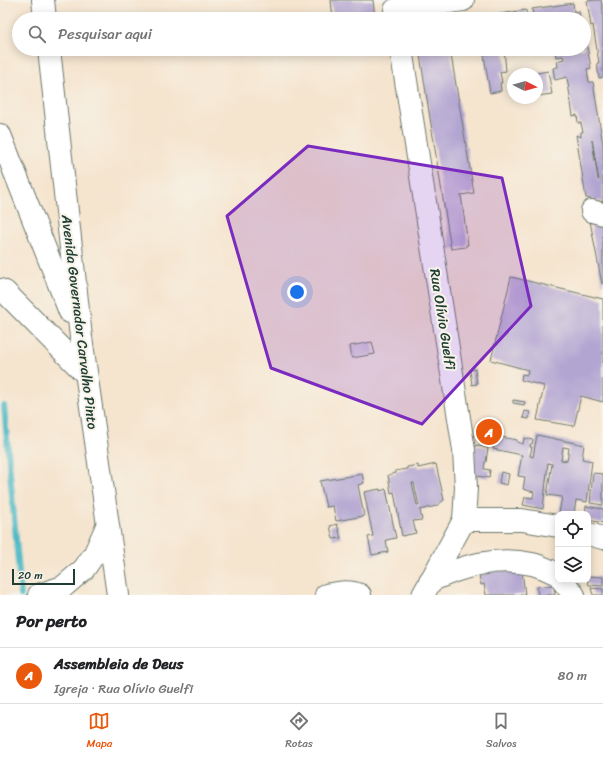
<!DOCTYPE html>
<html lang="pt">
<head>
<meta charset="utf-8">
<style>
	:root { --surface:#fff; --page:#f6f6f6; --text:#202124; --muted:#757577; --line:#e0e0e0; --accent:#ea580c }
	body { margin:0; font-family:Sriracha,sans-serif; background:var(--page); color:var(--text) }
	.controls { position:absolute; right:12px; bottom:12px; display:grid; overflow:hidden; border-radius:8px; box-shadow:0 2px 10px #0003 }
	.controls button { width:36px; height:36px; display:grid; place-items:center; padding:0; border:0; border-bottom:1px solid var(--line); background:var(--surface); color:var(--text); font:20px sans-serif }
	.compass { position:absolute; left:507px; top:68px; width:36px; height:36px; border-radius:50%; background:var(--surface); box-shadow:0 2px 10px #0003; rotate:96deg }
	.scale { position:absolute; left:12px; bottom:10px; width:63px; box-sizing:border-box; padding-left:4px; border:2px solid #1f3d34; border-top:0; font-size:11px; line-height:14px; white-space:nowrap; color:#1f3d34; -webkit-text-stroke:3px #f7f3e8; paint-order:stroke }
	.you { position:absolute; left:297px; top:292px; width:14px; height:14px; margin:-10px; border:3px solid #fff; border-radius:50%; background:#1a73e8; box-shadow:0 0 0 6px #1a73e833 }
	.badge { display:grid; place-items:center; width:26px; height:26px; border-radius:50%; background:var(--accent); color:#fff; font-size:13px; font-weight:700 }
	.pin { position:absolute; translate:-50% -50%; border:2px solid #fff; box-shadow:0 1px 4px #0006 }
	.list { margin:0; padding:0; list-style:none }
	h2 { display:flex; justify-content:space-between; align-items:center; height:52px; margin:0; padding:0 16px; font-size:17px }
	h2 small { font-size:13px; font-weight:400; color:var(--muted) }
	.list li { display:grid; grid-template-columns:26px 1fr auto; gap:12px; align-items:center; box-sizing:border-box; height:56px; padding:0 16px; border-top:1px solid var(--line) }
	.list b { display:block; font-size:15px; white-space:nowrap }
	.list p { margin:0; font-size:13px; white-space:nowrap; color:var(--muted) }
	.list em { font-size:13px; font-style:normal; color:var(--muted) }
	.icon { flex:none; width:22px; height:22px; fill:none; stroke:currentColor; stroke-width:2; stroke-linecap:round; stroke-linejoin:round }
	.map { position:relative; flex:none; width:603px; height:595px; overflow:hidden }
	.search { position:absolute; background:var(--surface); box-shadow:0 2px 10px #0003; left:12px; right:12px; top:12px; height:44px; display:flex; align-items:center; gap:10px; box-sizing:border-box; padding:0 14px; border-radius:22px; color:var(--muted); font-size:15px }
	.sheet { height:108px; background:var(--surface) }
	nav { display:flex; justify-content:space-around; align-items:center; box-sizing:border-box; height:56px; border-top:1px solid var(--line); background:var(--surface); font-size:11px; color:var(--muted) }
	nav a { display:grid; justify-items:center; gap:2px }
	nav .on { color:var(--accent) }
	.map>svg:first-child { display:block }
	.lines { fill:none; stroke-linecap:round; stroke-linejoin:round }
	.stream { stroke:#4dbac6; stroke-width:6 }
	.building { fill:#b2a5d2; fill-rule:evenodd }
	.minor-casing { stroke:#6a776a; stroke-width:24 }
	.major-casing { stroke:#6a776a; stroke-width:24 }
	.minor { stroke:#fff; stroke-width:22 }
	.major { stroke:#fff; stroke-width:22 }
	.marked { fill:#7b2cbf; fill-opacity:0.2; stroke:#7b2cbf; stroke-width:3; stroke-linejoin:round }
	.labels { text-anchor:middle; stroke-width:4; stroke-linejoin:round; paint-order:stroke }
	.street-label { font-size:14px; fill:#1f3d34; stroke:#f7f3e8 }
</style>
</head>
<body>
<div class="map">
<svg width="603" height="595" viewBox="0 0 603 595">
	<rect width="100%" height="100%" fill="#f7f3e8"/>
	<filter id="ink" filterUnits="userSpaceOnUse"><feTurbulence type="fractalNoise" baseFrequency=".025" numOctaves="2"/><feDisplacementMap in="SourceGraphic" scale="8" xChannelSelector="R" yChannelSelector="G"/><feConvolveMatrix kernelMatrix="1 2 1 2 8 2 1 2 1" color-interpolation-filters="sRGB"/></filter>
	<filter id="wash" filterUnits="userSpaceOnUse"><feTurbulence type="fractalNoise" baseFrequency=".012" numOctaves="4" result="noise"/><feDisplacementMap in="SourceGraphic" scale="16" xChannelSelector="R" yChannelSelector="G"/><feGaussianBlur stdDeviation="0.9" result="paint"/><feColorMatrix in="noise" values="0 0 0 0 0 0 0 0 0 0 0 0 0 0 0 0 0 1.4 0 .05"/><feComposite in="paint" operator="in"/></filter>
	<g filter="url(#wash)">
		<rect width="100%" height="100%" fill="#f5e4ce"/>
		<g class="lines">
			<!-- stream -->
			<path class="stream" d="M4 406 21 595"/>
		</g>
		<g id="blocks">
			<!-- building -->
			<g class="building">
				<path d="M331 0H373L375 19H333Z"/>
				<path d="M596 0H601L603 10V77L599 78 597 63H599L593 25 591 26 587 1Z"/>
				<path d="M573 3 574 12 579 11 580 19H534L532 9Z"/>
				<path d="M526 10 527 19H499V14Z"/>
				<path d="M494 15 495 19H478V17Z"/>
				<path d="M584 30 591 68 587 69 589 82H593L603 145V202L586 198 576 135 581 137V132H583L581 123H578L577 115 573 116 567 77 555 80 553 68 558 67 557 61 564 59 563 56 556 57 555 49H584ZM592 140 599 180H598Z"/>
				<path d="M419 49H450L474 193 461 195 468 245H466V247L451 249Z"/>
				<path d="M483 49H504L506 71 500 72 502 83H500L501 91 490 93Z"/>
				<path d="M548 71 552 94 537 96V73Z"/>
				<path d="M590 221 603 225V284H602Z"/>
				<path d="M511 277 603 299V402L581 396 574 426 537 420 544 386 521 380 522 374 527 375 528 370 491 360Z"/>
				<path d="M372 342 375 354 352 358 350 346Z"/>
				<path d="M475 369 477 384 472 385 470 370Z"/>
				<path d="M513 400 525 402 524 405 513 403Z"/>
				<path d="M525 411 530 412 529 419 523 418Z"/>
				<path d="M537 435 584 445 582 459 592 461 587 502 576 500 574 514 559 513 562 497 547 495 552 464 548 463 543 509 523 505 525 497 533 498 534 492 523 489 525 477 518 476 522 455 493 449 496 436 517 440V442L523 444 524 438 533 440 532 444H530V447H532L530 456 533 457ZM563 447 569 448 567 461 561 460Z"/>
				<path d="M476 445 488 448 486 462H485L484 469 490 470 489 478 477 476 473 466Z"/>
				<path d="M436 464 444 500 436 506 420 510 422 520 413 521 416 533 402 536 394 492 391 493 388 475 396 473 395 471 407 469V467L418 465V468ZM412 483H414L419 505H417Z"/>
				<path d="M501 472 509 474 507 485 499 483Z"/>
				<path d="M593 473 603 474V505L590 503Z"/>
				<path d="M362 474 364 483 358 485 364 516 336 521 333 506 326 507 320 481Z"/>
				<path d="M380 489V491L386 489 396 538 386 540 388 552 372 555 368 537 373 536 364 492Z"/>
				<path d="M586 506 603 509V523L588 520V514H585Z"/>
				<path d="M337 524 341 538 333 539 330 526Z"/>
				<path d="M522 570 525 595H486L484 584 481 585 479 575 493 571Z"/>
				<path d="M588 576 603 577V586L589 585 587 580H588Z"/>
				<path d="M554 585 555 595H538L537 587Z"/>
				<path d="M591 588 603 589V595H593Z"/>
			</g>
		</g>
	</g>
	<g filter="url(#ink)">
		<use href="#blocks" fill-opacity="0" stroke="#6a776a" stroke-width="1"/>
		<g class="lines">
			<!-- minor casing -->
			<g class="minor-casing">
				<g id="minor">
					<path d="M395 10 463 0"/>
					<path d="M401 49 464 450 466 488 464 520 423 595"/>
					<path d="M592 211 603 214"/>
					<path d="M464 520H522L558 526"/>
					<path d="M588 534 603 538"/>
					<path d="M562 580 574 595"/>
					<path d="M430 581C463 566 495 556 532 564 541 566 550 571 558 574"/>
					<path d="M326 595C337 593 349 590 360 595"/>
				</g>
			</g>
			<!-- major casing -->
			<g class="major-casing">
				<g id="major">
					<path d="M43 0 45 19"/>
					<path d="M49 49 81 337 118 595"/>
					<path d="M0 135 70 312"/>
					<path d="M0 290 5 292 85 373"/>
					<path d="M39 595 63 587 84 569 95 553 107 526"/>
				</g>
			</g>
			<!-- minor -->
			<use href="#minor" class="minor"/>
			<!-- major -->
			<use href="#major" class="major"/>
		</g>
	</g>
	<!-- marked area -->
	<path class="marked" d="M308 146 502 178 531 306 422 424 271 368 227 216Z"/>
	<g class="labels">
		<!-- street labels -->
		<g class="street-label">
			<text transform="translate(443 319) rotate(81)" y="5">Rua Olívio Guelfi</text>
			<text transform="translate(80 322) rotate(83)" y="5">Avenida Governador Carvalho Pinto</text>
		</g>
	</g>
</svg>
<div class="controls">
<button><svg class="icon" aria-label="locate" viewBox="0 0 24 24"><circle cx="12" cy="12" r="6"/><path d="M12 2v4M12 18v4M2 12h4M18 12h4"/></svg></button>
<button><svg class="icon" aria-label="layers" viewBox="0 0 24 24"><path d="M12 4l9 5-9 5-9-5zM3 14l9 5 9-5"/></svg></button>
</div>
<svg class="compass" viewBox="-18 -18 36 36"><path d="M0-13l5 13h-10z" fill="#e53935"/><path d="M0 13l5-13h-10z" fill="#757577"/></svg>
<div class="scale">20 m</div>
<div class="you"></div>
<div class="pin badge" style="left:489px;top:432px">A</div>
<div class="search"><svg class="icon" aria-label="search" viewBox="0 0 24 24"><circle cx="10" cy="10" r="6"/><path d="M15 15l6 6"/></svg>Pesquisar aqui</div>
</div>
<section class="sheet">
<h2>Por perto<small></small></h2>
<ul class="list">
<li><span class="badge">A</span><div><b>Assembleia de Deus</b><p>Igreja · Rua Olívio Guelfi</p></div><em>80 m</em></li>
</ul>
</section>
<nav>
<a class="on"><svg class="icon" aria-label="map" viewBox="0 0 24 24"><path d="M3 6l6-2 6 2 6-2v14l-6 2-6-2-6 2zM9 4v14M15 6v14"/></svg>Mapa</a>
<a><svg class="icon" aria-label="directions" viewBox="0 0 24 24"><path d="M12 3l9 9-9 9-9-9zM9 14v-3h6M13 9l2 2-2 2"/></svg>Rotas</a>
<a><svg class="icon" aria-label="saved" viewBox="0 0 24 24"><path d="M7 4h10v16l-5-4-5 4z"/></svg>Salvos</a>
</nav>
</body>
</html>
